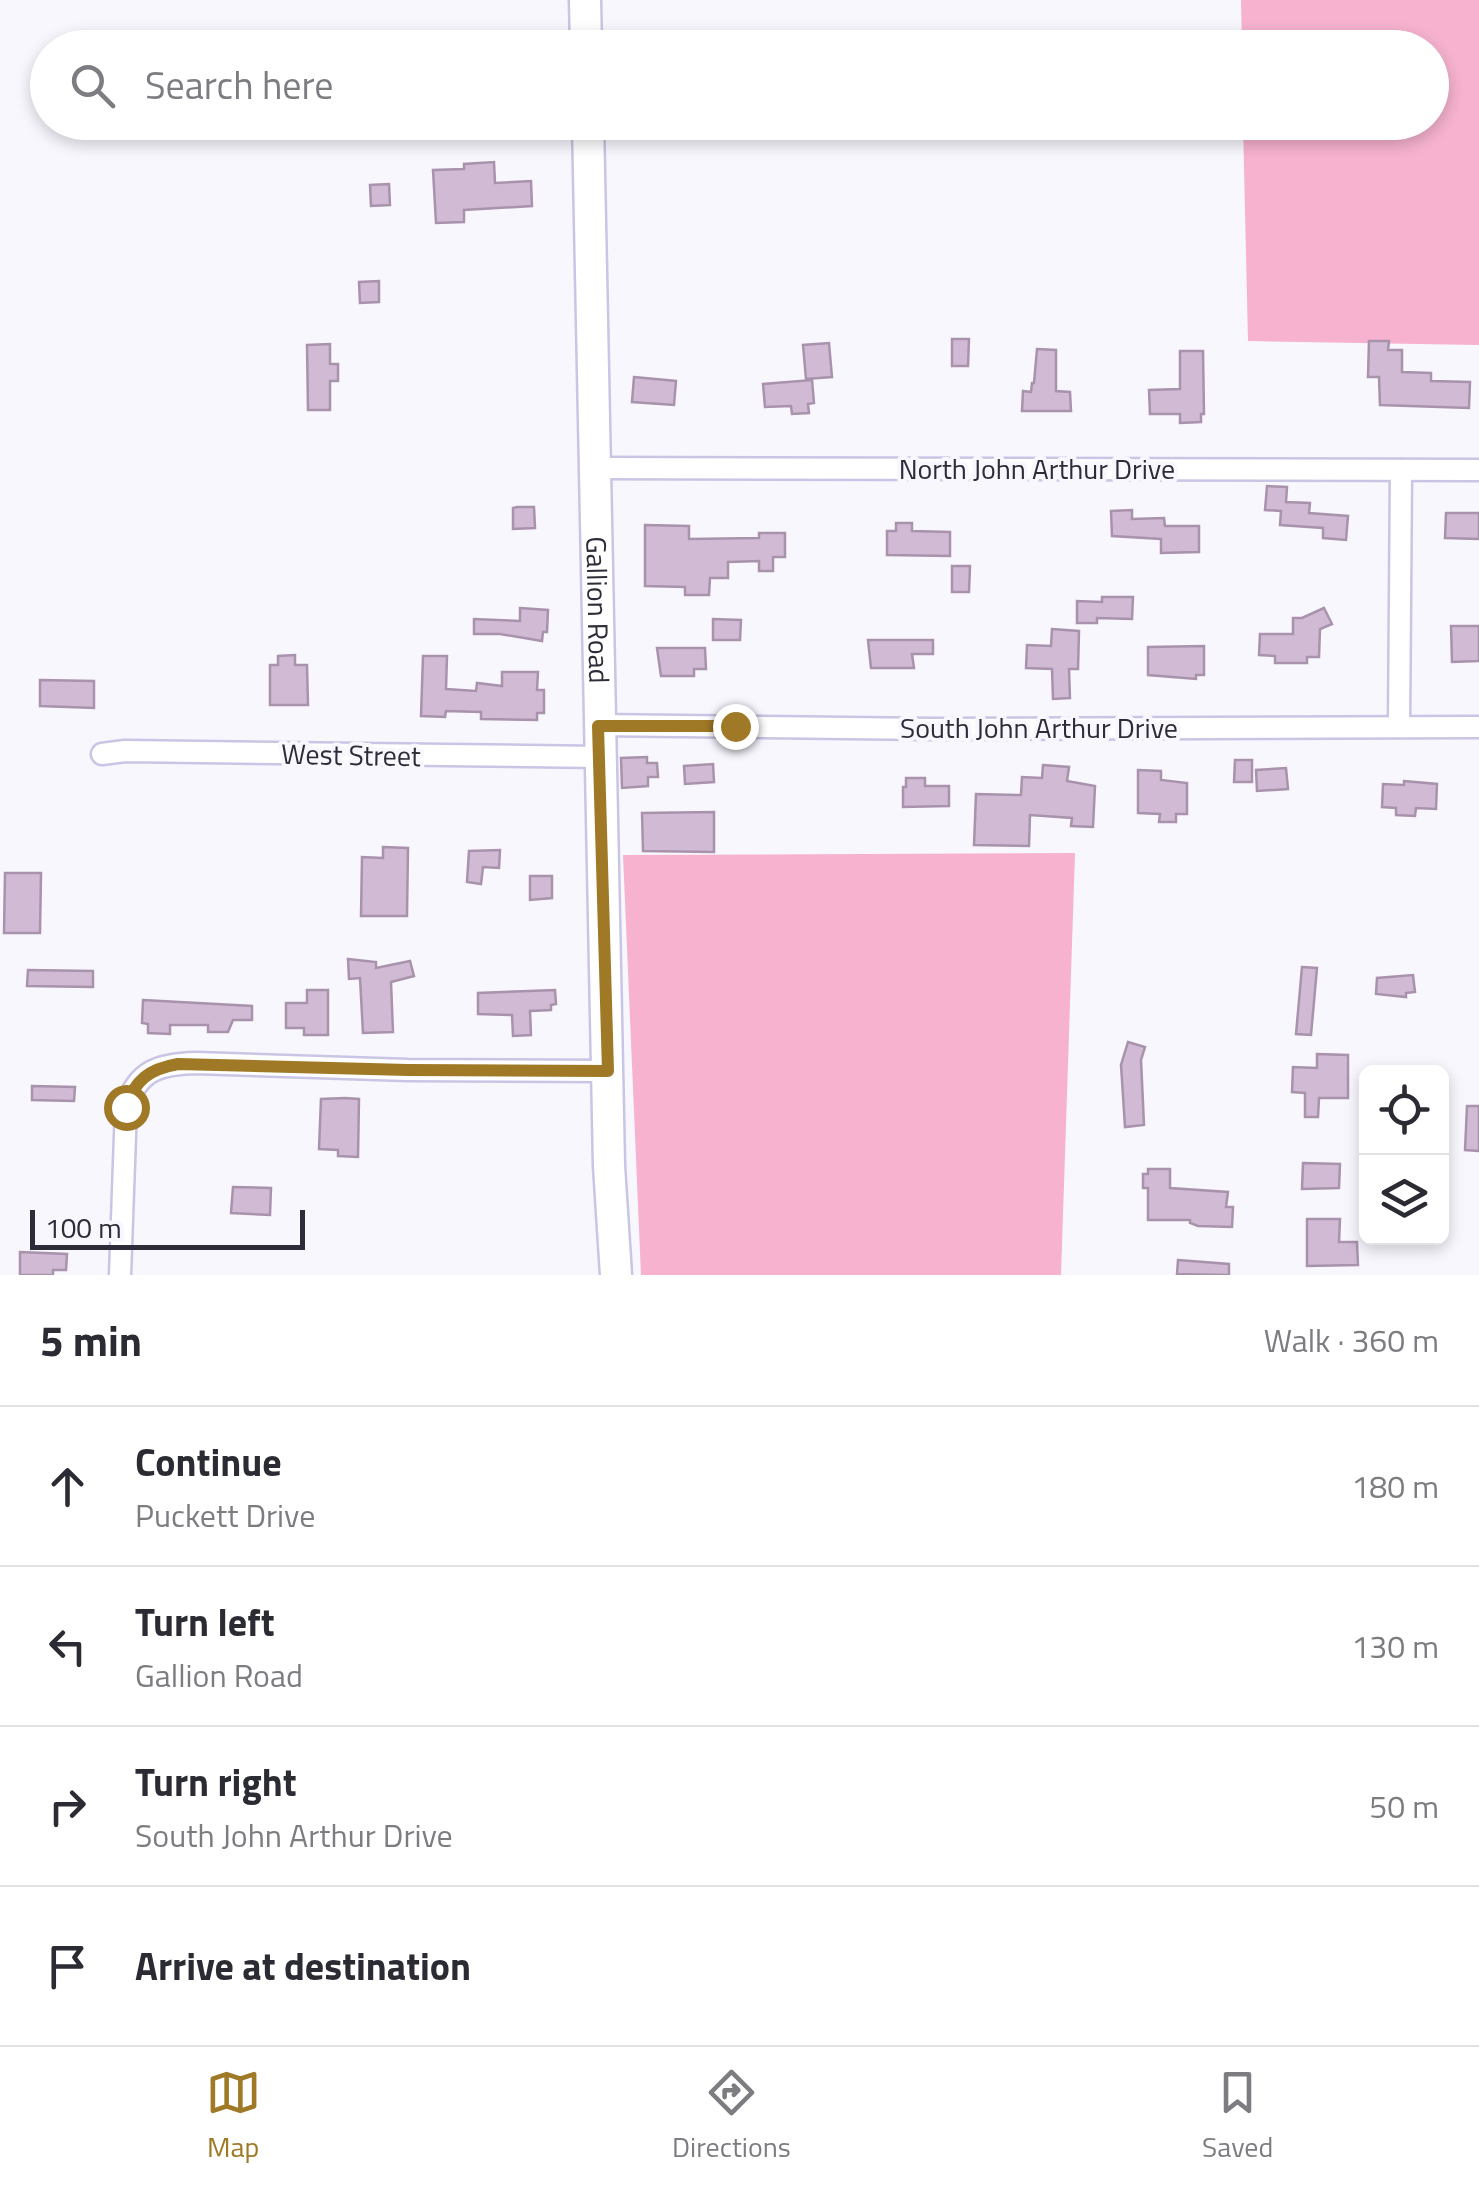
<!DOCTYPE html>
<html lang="en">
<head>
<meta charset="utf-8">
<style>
	:root { --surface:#fff; --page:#f2f2f3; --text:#2b2b33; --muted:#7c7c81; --line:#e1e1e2; --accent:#9f7925 }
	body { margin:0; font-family:"Titillium Web",sans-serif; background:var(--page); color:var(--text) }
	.controls { position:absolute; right:30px; bottom:30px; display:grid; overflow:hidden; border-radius:15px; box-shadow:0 5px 15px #0003 }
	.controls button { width:90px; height:90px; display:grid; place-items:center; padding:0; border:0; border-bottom:2px solid var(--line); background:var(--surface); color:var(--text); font:50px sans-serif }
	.scale { position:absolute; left:30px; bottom:25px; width:275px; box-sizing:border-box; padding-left:10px; border:5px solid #2e2c38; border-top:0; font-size:28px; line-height:35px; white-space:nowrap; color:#2e2c38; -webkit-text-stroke:8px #f8f7fe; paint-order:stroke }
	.stop { position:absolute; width:30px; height:30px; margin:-22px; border:8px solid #9f7925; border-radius:50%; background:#fff }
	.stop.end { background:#9f7925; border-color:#fff; box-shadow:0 2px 10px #0008 }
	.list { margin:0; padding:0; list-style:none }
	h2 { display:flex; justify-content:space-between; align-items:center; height:130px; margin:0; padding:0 40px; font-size:42px }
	h2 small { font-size:32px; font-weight:400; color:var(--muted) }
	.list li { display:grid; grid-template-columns:65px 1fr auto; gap:30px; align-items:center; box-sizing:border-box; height:160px; padding:0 40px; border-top:2px solid var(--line) }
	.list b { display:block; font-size:38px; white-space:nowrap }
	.list p { margin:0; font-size:32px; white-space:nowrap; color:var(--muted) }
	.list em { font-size:32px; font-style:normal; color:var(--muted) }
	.icon { flex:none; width:55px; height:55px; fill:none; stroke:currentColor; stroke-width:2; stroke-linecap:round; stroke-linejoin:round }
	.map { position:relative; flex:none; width:1479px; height:1275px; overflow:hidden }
	.search { position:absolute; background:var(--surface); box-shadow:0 5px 15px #0003; left:30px; right:30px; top:30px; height:110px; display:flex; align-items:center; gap:25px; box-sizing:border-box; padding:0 35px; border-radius:55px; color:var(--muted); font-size:38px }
	.sheet { height:770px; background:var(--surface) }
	nav { display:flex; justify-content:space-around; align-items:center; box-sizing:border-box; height:140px; border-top:2px solid var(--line); background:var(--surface); font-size:28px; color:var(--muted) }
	nav a { display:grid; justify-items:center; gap:5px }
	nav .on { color:var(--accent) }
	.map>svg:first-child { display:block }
	.forest { fill:#f6b2cf }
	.building { fill:#d1bad4; stroke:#a892ac; stroke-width:2.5 }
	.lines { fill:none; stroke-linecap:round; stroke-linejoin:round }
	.street-casing { stroke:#c9c5e5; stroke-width:25 }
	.secondary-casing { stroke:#c9c5e5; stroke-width:35 }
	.street { stroke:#fff; stroke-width:20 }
	.secondary { stroke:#fff; stroke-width:30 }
	.route { stroke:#9f7925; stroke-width:12 }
	.labels { text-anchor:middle; stroke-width:8; stroke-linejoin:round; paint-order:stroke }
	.street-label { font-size:28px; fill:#2e2c38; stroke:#f8f7fe }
</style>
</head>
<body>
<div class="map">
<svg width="1479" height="1275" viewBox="0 0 1479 1275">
	<rect width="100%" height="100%" fill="#f8f7fe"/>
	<!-- forest -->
	<g class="forest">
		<path d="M1241 0H1479V345L1248 341 1243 123 1432 122V48L1242 47Z"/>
		<path d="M1075 853 1061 1275H641L623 855Z"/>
	</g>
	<!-- building -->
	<g class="building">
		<path d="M494 162 495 183 531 181 532 206 464 210V222L436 223 433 170 464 169V164Z"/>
		<path d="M389 184 390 205 371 206 370 185Z"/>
		<path d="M379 281V302L360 303 359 282Z"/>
		<path d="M952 339H969L968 366H952Z"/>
		<path d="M1369 341H1389L1388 350H1402V372L1431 373V381L1470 382 1469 408 1380 405 1379 377H1368Z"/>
		<path d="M829 343 832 377 806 379 803 345Z"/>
		<path d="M330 344V364H338V381H330V410H308L307 345Z"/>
		<path d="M1037 349 1056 350V391L1070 392 1071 411H1022L1023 391 1031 392 1032 383H1034Z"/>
		<path d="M1180 351H1203L1204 414H1201V422L1180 423V414H1150L1149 390 1180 389Z"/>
		<path d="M634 377 676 381 674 405 632 402Z"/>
		<path d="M812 380 814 403 808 404 809 413 792 414 791 406 765 407 763 384Z"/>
		<path d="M1267 486 1287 487 1286 502 1310 503 1309 513 1348 516 1346 540 1323 538V528L1280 525 1281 511 1265 510Z"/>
		<path d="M517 507H534L535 528 513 529V508Z"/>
		<path d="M1132 510V519L1164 518 1165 526H1199V552L1161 553V539L1112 536 1111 511Z"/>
		<path d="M1446 513H1479V539L1445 538Z"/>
		<path d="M896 523H912V531L950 532V556L887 555V531H896Z"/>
		<path d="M645 525 689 526V539L759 538V533H785V557H773V571H759V561L728 562V578H710L709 595H685V587L645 586Z"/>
		<path d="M952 566H970L969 592H952Z"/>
		<path d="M1102 597H1133L1132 619 1097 618V623H1077V601L1102 602Z"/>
		<path d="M520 608 548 610 547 632H543L542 641 500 634H474V619L520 621Z"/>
		<path d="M1324 608 1332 624 1320 629 1319 657H1307V663H1275V656L1259 655 1260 634H1293V618H1302Z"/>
		<path d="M713 619 741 620 740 640H713Z"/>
		<path d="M1451 626H1479V661L1452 662Z"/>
		<path d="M1052 629 1079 631 1078 669H1069L1070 698 1053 699 1052 669 1026 668 1027 645 1051 646Z"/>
		<path d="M868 640H933V654H912L914 668H871Z"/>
		<path d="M1204 646V675H1196V679L1148 675V647Z"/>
		<path d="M657 648H705L706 669H694V676H661Z"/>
		<path d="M295 655V665H307L308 705H270V665H278V656Z"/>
		<path d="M423 656H447L446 689 476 691 477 683 502 686V672H538L537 690H544V713H537V720L481 719V712L446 711 445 717 421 716Z"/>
		<path d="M40 680 94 681V708L40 706Z"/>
		<path d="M647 757V763H657L658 777H648V786L622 788 621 758Z"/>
		<path d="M1235 760H1252V782H1234Z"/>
		<path d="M713 764 714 782 685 784 684 766Z"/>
		<path d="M1043 765 1069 767 1067 781 1095 786 1093 827 1071 826 1072 818 1030 815 1029 846 974 845 976 794 1021 795 1022 777 1042 778Z"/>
		<path d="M1286 768 1288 789 1257 791 1256 770Z"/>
		<path d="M1138 770 1161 771V780L1187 783V814H1176V822H1159L1160 814 1138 813Z"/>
		<path d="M906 778H925V786H949V806L903 807V787H906Z"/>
		<path d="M1404 781 1437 784 1436 809 1416 808 1415 816 1396 815V808L1382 807 1383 784 1404 785Z"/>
		<path d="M714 812V852L643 851 642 813Z"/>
		<path d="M383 847 408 848 407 916H361L362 857 383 858Z"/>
		<path d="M500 850 499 868 483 867 481 884 467 882 469 851Z"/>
		<path d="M5 873H41L40 933H4Z"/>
		<path d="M530 876H552V898L530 900Z"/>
		<path d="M348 959 376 962V968L410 961 414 976 391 982 393 1032 363 1033 360 978 349 979Z"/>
		<path d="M1302 967 1317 968 1311 1035 1296 1034Z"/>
		<path d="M28 970 93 971V987L27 986Z"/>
		<path d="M1413 975 1415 992 1406 993V997L1376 994 1377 978Z"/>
		<path d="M307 990H328V1035H304V1028H286V1003H307Z"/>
		<path d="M555 990 556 1004 551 1005V1010L530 1011 531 1035 513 1036 512 1015 478 1014V993Z"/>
		<path d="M143 1000 252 1006V1020H233L228 1032H208V1025H170V1034L148 1033V1024L142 1023Z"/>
		<path d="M1128 1042 1145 1047 1141 1060 1144 1125 1125 1127 1121 1065Z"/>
		<path d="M1317 1054 1348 1055V1098H1319L1318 1117H1305V1093L1292 1092 1293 1067 1317 1068Z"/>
		<path d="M32 1086 75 1087 74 1101 32 1100Z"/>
		<path d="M345 1098 359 1099 358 1157 338 1156V1150L319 1149 321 1099Z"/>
		<path d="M1467 1106H1479V1151L1465 1150Z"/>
		<path d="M1303 1163 1340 1164 1339 1188 1302 1189Z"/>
		<path d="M1148 1169H1170V1188L1228 1192 1226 1207H1233L1232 1227 1198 1226 1190 1223V1220H1148V1188H1143V1174H1148Z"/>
		<path d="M233 1187 271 1188 270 1215 231 1213Z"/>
		<path d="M1307 1219H1340L1339 1242H1357L1358 1265 1307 1266Z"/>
		<path d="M20 1252 67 1254 66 1270H53V1275H20Z"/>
		<path d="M1178 1260 1229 1264V1275L1177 1274Z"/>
	</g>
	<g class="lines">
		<!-- street casing -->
		<g class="street-casing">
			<g id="street">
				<path d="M596 468 1479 470"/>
				<path d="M598 725 931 729 1479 727"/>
				<path d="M1399 727 1401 470"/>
				<path d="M102 754 125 751 599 757"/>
				<path d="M120 1275 126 1107C138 1070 159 1064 196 1063L408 1070 608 1071"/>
			</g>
		</g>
		<!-- secondary casing -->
		<g class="secondary-casing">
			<g id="secondary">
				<path d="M585 0 586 48"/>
				<path id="s1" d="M588 122 609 1166 616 1275"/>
			</g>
		</g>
		<!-- street -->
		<use href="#street" class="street"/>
		<!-- secondary -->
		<use href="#secondary" class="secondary"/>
	</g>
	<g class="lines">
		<!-- route -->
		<path class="route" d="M126 1107C135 1080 149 1069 178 1064L408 1070 608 1071 598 726H735"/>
	</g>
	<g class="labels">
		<!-- street labels -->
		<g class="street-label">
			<text x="1037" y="479">North John Arthur Drive</text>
			<text dy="10" stroke="none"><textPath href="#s1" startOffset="488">Gallion Road</textPath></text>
			<text x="1039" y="738">South John Arthur Drive</text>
			<text transform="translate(351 755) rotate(1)" y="10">West Street</text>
		</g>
	</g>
</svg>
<div class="controls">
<button><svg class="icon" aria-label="locate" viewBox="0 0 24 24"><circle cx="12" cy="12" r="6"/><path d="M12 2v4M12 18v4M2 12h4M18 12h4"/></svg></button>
<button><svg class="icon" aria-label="layers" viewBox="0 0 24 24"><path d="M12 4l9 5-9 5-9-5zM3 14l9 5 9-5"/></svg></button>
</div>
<div class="scale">100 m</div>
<div class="stop" style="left:126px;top:1107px"></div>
<div class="stop end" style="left:735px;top:726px"></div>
<div class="search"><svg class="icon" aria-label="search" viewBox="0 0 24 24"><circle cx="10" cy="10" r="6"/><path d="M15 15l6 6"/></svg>Search here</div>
</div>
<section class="sheet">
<h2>5 min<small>Walk · 360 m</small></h2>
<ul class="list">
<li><svg class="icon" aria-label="ahead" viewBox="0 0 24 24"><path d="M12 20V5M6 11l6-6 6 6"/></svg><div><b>Continue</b><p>Puckett Drive</p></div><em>180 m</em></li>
<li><svg class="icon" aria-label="left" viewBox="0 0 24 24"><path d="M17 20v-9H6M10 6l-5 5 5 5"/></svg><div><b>Turn left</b><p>Gallion Road</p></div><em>130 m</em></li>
<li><svg class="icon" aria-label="right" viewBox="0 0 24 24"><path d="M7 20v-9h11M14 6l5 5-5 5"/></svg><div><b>Turn right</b><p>South John Arthur Drive</p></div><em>50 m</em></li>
<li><svg class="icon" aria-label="arrive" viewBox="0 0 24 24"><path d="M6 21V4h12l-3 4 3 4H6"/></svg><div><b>Arrive at destination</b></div></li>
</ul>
</section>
<nav>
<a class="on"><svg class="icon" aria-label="map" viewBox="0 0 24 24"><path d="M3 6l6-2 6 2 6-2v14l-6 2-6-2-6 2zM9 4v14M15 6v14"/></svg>Map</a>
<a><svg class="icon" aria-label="directions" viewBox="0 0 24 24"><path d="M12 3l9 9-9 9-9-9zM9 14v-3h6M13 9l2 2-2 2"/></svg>Directions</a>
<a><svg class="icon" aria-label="saved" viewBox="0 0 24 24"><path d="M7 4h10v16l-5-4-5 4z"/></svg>Saved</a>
</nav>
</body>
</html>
